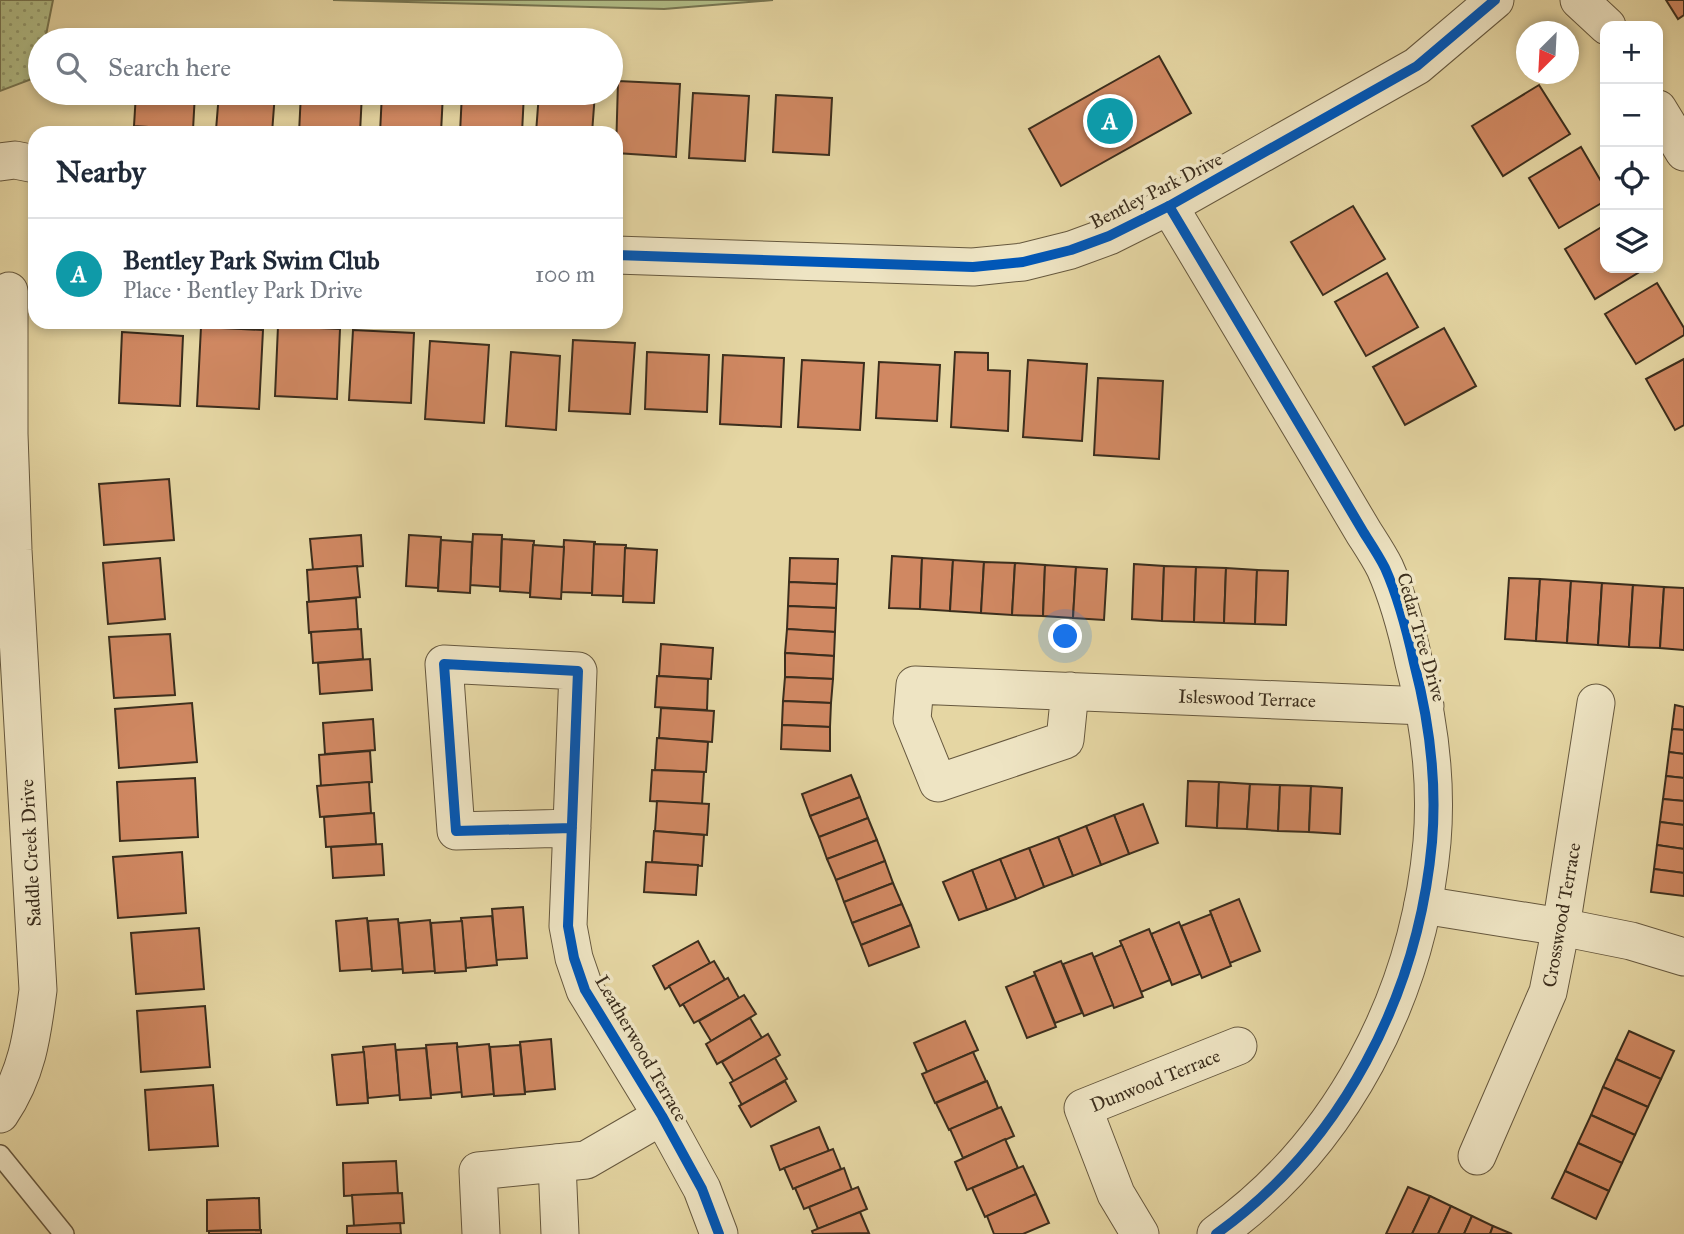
<!DOCTYPE html>
<html lang="en">
<head>
<meta charset="utf-8">
<style>
	:root { --surface:#fff; --page:#f6f6f7; --text:#1f2937; --muted:#747a83; --line:#e0e1e3; --accent:#ea580c }
	body { margin:0; font-family:"IM FELL Great Primer",serif; background:var(--page); color:var(--text) }
	.controls { position:absolute; right:21px; top:21px; display:grid; overflow:hidden; border-radius:14px; box-shadow:0 4px 10px #0003 }
	.controls button { width:63px; height:63px; display:grid; place-items:center; padding:0; border:0; border-bottom:2px solid var(--line); background:var(--surface); color:var(--text); font:35px sans-serif }
	.compass { position:absolute; left:1516px; top:21px; width:63px; height:63px; border-radius:50%; background:var(--surface); box-shadow:0 4px 10px #0003; rotate:204deg }
	.you { position:absolute; left:1066px; top:637px; width:24px; height:24px; margin:-18px; border:5px solid #fff; border-radius:50%; background:#1a73e8; box-shadow:0 0 0 10px #1a73e833 }
	.badge { display:grid; place-items:center; width:46px; height:46px; border-radius:50%; background:var(--accent); color:#fff; font-size:23px; font-weight:700 }
	.pin { position:absolute; translate:-50% -50%; border:4px solid #fff; box-shadow:0 2px 7px #0006 }
	.list { margin:0; padding:0; list-style:none }
	h2 { display:flex; justify-content:space-between; align-items:center; height:91px; margin:0; padding:0 28px; font-size:30px }
	h2 small { font-size:23px; font-weight:400; color:var(--muted) }
	.list li { display:grid; grid-template-columns:46px 1fr auto; gap:21px; align-items:center; box-sizing:border-box; height:112px; padding:0 28px; border-top:2px solid var(--line) }
	.list b { display:block; font-size:26px; white-space:nowrap }
	.list p { margin:0; font-size:23px; white-space:nowrap; color:var(--muted) }
	.list em { font-size:23px; font-style:normal; color:var(--muted) }
	.icon { flex:none; width:38px; height:38px; fill:none; stroke:currentColor; stroke-width:2; stroke-linecap:round; stroke-linejoin:round }
	.map { position:relative; flex:none; width:1684px; height:1234px; overflow:hidden }
	.search { position:absolute; background:var(--surface); box-shadow:0 4px 10px #0003; left:28px; top:28px; width:595px; height:77px; display:flex; align-items:center; gap:18px; box-sizing:border-box; padding:0 24px; border-radius:38px; color:var(--muted); font-size:26px }
	.panel { position:absolute; background:var(--surface); box-shadow:0 4px 10px #0003; left:28px; top:126px; width:595px; height:203px; border-radius:21px }
	.map>svg:first-child { display:block }
	.grass { fill:url(#grass-dots); stroke:#777652; stroke-width:2 }
	.park { fill:#b2be88; stroke:#777652; stroke-width:2 }
	.building { fill:#d08862; stroke:#3c2e1d; stroke-width:2 }
	.lines { fill:none; stroke-linecap:round; stroke-linejoin:round }
	.lane-casing { stroke:#66583e; stroke-width:22 }
	.street-casing { stroke:#66583e; stroke-width:39 }
	.lane { stroke:#eee4c3; stroke-width:19 }
	.street { stroke:#eee4c3; stroke-width:37 }
	.cycleway-casing { stroke:#eee4c3; stroke-width:15 }
	.cycleway { stroke:#0057b8; stroke-width:10 }
	.labels { text-anchor:middle; stroke-width:7; stroke-linejoin:round; paint-order:stroke }
	.street-label { font-size:19px; fill:#3c2e1d; stroke:#eee4c3 }
</style>
</head>
<body>
<div class="map">
<svg width="1684" height="1234" viewBox="0 0 1684 1234">
	<defs>
		<pattern id="grass-dots" width="8" height="8" patternUnits="userSpaceOnUse" patternTransform="scale(1.75)"><rect width="8" height="8" fill="#b2be88"/><path d="M2 2h.1M6 6h.1" fill="none" stroke="#929b6f" stroke-width="1.8" stroke-linecap="round"/></pattern>
	</defs>
	<rect width="100%" height="100%" fill="#e5d6a3"/>
	<filter id="stains"><feTurbulence type="fractalNoise" baseFrequency=".00286" numOctaves="4"/><feColorMatrix values="0 0 0 0 .2 0 0 0 0 .09 0 0 0 0 .02 0 0 0 .5 -.17"/></filter>
	<radialGradient id="worn" r=".72"><stop offset=".6" stop-color="#630" stop-opacity="0"/><stop offset="1" stop-color="#630" stop-opacity=".3"/></radialGradient>
	<!-- grass -->
	<path class="grass" d="M0 0H53L45 40H40V63L37 77 0 91Z"/>
	<!-- park -->
	<path class="park" d="M333 0H773L664 9Z"/>
	<!-- building -->
	<g class="building">
		<path d="M1666 0H1684V15L1678 19Z"/>
		<path d="M1159 56 1191 113 1061 186 1029 129Z"/>
		<path d="M618 81 680 84 676 157 616 153Z"/>
		<path d="M1539 85 1570 134 1503 176 1472 126Z"/>
		<path d="M136 93H195L193 130 134 126Z"/>
		<path d="M219 93H275L272 133 216 130Z"/>
		<path d="M301 93H362L360 133H299Z"/>
		<path d="M382 93H443L441 133H380Z"/>
		<path d="M462 93H524L522 133H460Z"/>
		<path d="M539 93H595L592 133H536Z"/>
		<path d="M693 93 749 96 745 161 689 158Z"/>
		<path d="M776 95 832 98 829 155 773 152Z"/>
		<path d="M1581 147 1605 188V201L1559 228 1529 178Z"/>
		<path d="M1353 206 1385 259 1323 295 1291 242Z"/>
		<path d="M1605 225V268H1646L1595 299 1565 249Z"/>
		<path d="M1387 273 1418 327 1366 356 1335 302Z"/>
		<path d="M1657 283 1684 328V335L1636 364 1605 314Z"/>
		<path d="M278 326 340 329 337 399 275 396Z"/>
		<path d="M201 327 263 330 259 409 197 406Z"/>
		<path d="M1444 328 1476 386 1405 425 1373 367Z"/>
		<path d="M353 330 414 333 411 403 349 400Z"/>
		<path d="M122 332 183 336 180 406 119 403Z"/>
		<path d="M573 340 635 343 630 414 569 411Z"/>
		<path d="M430 341 489 345 484 423 425 419Z"/>
		<path d="M511 352 560 356 556 430 506 426Z"/>
		<path d="M647 352 709 355 707 412 645 409Z"/>
		<path d="M955 352 988 353V370L1010 371 1008 431 951 427Z"/>
		<path d="M723 355 784 358 781 427 720 424Z"/>
		<path d="M1684 359V425L1675 430 1646 379Z"/>
		<path d="M802 360 864 363 860 430 798 427Z"/>
		<path d="M1028 360 1087 364 1082 441 1023 437Z"/>
		<path d="M879 362 940 365 937 421 876 418Z"/>
		<path d="M1098 378 1163 381 1159 459 1094 455Z"/>
		<path d="M169 479 174 540 104 545 99 484Z"/>
		<path d="M473 534 502 535 500 587 470 585Z"/>
		<path d="M361 535 363 566 313 570 310 539Z"/>
		<path d="M409 535 441 537 438 588 406 586Z"/>
		<path d="M502 539 534 541 530 593 500 591Z"/>
		<path d="M441 540 472 542 470 593 438 591Z"/>
		<path d="M564 540 595 542 592 593 561 592Z"/>
		<path d="M594 544 626 545 623 596 592 595Z"/>
		<path d="M533 545 564 547 561 599 530 597Z"/>
		<path d="M625 548 657 550 654 603 623 602Z"/>
		<path d="M892 556 922 558 920 609 889 608Z"/>
		<path d="M160 558 165 619 108 624 103 563Z"/>
		<path d="M790 558 838 559 837 584 789 582Z"/>
		<path d="M922 558 953 560 950 611 920 609Z"/>
		<path d="M953 560 984 562 981 613 950 611Z"/>
		<path d="M984 562 1015 563 1012 615 981 613Z"/>
		<path d="M1015 563 1045 565 1043 616 1012 615Z"/>
		<path d="M1134 564 1164 566 1162 621 1132 619Z"/>
		<path d="M1045 565 1076 567 1073 618 1043 616Z"/>
		<path d="M357 566 360 597 309 602 307 570Z"/>
		<path d="M1164 566 1196 567 1194 622 1162 621Z"/>
		<path d="M1076 567 1107 569 1104 620 1073 618Z"/>
		<path d="M1196 567 1226 568 1224 623 1194 622Z"/>
		<path d="M1226 568 1257 570 1255 624 1224 623Z"/>
		<path d="M1257 570 1288 571 1286 625 1255 624Z"/>
		<path d="M1509 578 1540 579 1536 641 1505 639Z"/>
		<path d="M1540 579 1571 581 1567 643 1536 641Z"/>
		<path d="M1571 581 1602 583 1598 645 1567 643Z"/>
		<path d="M789 582 837 584 836 608 788 606Z"/>
		<path d="M1602 583 1633 585 1629 647 1598 645Z"/>
		<path d="M1633 585 1664 587 1660 648 1629 647Z"/>
		<path d="M1664 587 1684 588V650L1660 648Z"/>
		<path d="M356 598 358 629 309 633 307 602Z"/>
		<path d="M788 606 836 608 835 632 787 629Z"/>
		<path d="M361 629 363 659 313 663 311 632Z"/>
		<path d="M787 629 835 632 834 656 785 653Z"/>
		<path d="M170 634 175 695 114 698 109 637Z"/>
		<path d="M661 644 713 648 711 679 659 676Z"/>
		<path d="M785 653 834 656 833 679 785 677Z"/>
		<path d="M370 659 372 690 320 694 318 663Z"/>
		<path d="M657 676 708 679 707 710 655 707Z"/>
		<path d="M785 677 833 679 831 703 783 701Z"/>
		<path d="M783 701 831 703 830 727 782 725Z"/>
		<path d="M192 703 197 762 119 768 115 709Z"/>
		<path d="M1675 705 1684 707V730L1672 729Z"/>
		<path d="M661 708 714 711 712 742 659 738Z"/>
		<path d="M373 719 375 750 325 754 323 723Z"/>
		<path d="M782 725 830 727V751L781 749Z"/>
		<path d="M1672 729 1684 730V754L1669 752Z"/>
		<path d="M657 738 708 742 706 772 655 770Z"/>
		<path d="M370 751 372 782 321 786 319 755Z"/>
		<path d="M1669 752 1684 754V778L1666 776Z"/>
		<path d="M652 770 704 772 702 804 650 801Z"/>
		<path d="M851 775 860 797 810 816 802 794Z"/>
		<path d="M1666 776 1684 778V801L1663 799Z"/>
		<path d="M195 778 198 837 120 841 117 782Z"/>
		<path d="M1188 781 1219 782 1217 828 1186 826Z"/>
		<path d="M369 782 371 813 320 817 317 786Z"/>
		<path d="M1219 782 1250 784 1247 829 1217 828Z"/>
		<path d="M1250 784 1280 785 1278 831 1247 829Z"/>
		<path d="M1280 785 1311 786 1309 832 1278 831Z"/>
		<path d="M1311 786 1342 788 1340 834 1309 832Z"/>
		<path d="M860 797 868 818 819 837 810 816Z"/>
		<path d="M1663 799 1684 801V825L1660 822Z"/>
		<path d="M657 801 709 804 707 835 655 831Z"/>
		<path d="M1143 804 1158 843 1129 854 1114 815Z"/>
		<path d="M374 813 376 844 326 847 324 817Z"/>
		<path d="M1114 815 1129 854 1101 865 1086 826Z"/>
		<path d="M868 818 877 840 827 859 819 837Z"/>
		<path d="M1660 822 1684 825V849L1657 845Z"/>
		<path d="M1086 826 1101 865 1073 876 1058 837Z"/>
		<path d="M654 831 704 835 702 866 652 862Z"/>
		<path d="M1058 837 1073 876 1044 887 1029 848Z"/>
		<path d="M877 840 885 861 836 880 827 859Z"/>
		<path d="M382 844 384 875 333 878 331 847Z"/>
		<path d="M1657 845 1684 849V873L1654 869Z"/>
		<path d="M1029 848 1044 887 1016 899 1000 859Z"/>
		<path d="M182 852 186 913 118 918 113 857Z"/>
		<path d="M1000 859 1016 899 987 910 972 870Z"/>
		<path d="M885 861 893 883 844 902 836 880Z"/>
		<path d="M646 862 698 865 696 895 644 892Z"/>
		<path d="M1654 869 1684 873V896L1651 892Z"/>
		<path d="M972 870 987 910 959 920 943 882Z"/>
		<path d="M893 883 902 904 852 923 844 902Z"/>
		<path d="M1239 899 1260 951 1230 963 1210 911Z"/>
		<path d="M902 904 911 925 861 945 852 923Z"/>
		<path d="M523 907 527 958 496 960 492 909Z"/>
		<path d="M1211 914 1231 966 1202 978 1181 926Z"/>
		<path d="M492 916 497 965 466 968 461 918Z"/>
		<path d="M367 918 372 969 340 971 336 921Z"/>
		<path d="M398 919 403 969 372 971 368 921Z"/>
		<path d="M430 920 435 971 403 973 399 923Z"/>
		<path d="M462 921 466 971 435 973 431 923Z"/>
		<path d="M1179 922 1200 974 1172 985 1151 934Z"/>
		<path d="M911 925 919 947 869 966 861 945Z"/>
		<path d="M199 928 204 989 136 994 131 933Z"/>
		<path d="M1149 929 1170 980 1141 992 1120 941Z"/>
		<path d="M698 941 710 963 665 989 653 966Z"/>
		<path d="M1122 945 1143 997 1114 1008 1094 957Z"/>
		<path d="M1092 953 1113 1005 1084 1016 1063 964Z"/>
		<path d="M714 961 725 980 680 1006 669 986Z"/>
		<path d="M1061 961 1082 1013 1055 1023 1034 972Z"/>
		<path d="M1035 975 1056 1027 1027 1038 1006 987Z"/>
		<path d="M728 978 739 998 694 1023 683 1004Z"/>
		<path d="M744 995 756 1014 711 1041 699 1021Z"/>
		<path d="M205 1006 210 1067 141 1072 137 1011Z"/>
		<path d="M750 1018 762 1038 717 1064 706 1044Z"/>
		<path d="M965 1021 978 1050 927 1072 914 1043Z"/>
		<path d="M1629 1031 1674 1051 1661 1079 1616 1059Z"/>
		<path d="M768 1034 780 1055 734 1082 722 1062Z"/>
		<path d="M551 1039 555 1089 525 1092 520 1042Z"/>
		<path d="M457 1043 462 1092 431 1095 426 1045Z"/>
		<path d="M395 1044 400 1095 368 1098 363 1047Z"/>
		<path d="M489 1044 494 1094 462 1097 457 1047Z"/>
		<path d="M520 1045 525 1094 494 1096 490 1047Z"/>
		<path d="M426 1048 431 1098 400 1100 396 1050Z"/>
		<path d="M364 1052 368 1103 337 1105 332 1055Z"/>
		<path d="M973 1052 986 1081 935 1103 922 1074Z"/>
		<path d="M775 1058 787 1079 742 1105 730 1083Z"/>
		<path d="M1616 1059 1661 1079 1648 1107 1603 1087Z"/>
		<path d="M785 1081 796 1101 751 1127 739 1106Z"/>
		<path d="M987 1081 998 1108 949 1130 936 1103Z"/>
		<path d="M213 1085 218 1146 149 1150 145 1090Z"/>
		<path d="M1603 1087 1648 1107 1635 1135 1591 1115Z"/>
		<path d="M1001 1107 1014 1136 963 1158 950 1129Z"/>
		<path d="M1591 1115 1635 1135 1622 1163 1578 1143Z"/>
		<path d="M819 1127 829 1151 780 1170 771 1146Z"/>
		<path d="M1005 1139 1018 1168 967 1190 955 1162Z"/>
		<path d="M1578 1143 1622 1163 1609 1191 1565 1171Z"/>
		<path d="M833 1149 841 1169 793 1189 784 1168Z"/>
		<path d="M396 1161 398 1193 344 1196 343 1163Z"/>
		<path d="M1023 1166 1036 1194 985 1217 972 1188Z"/>
		<path d="M844 1168 852 1190 804 1209 795 1188Z"/>
		<path d="M1565 1171 1609 1191 1596 1219 1552 1198Z"/>
		<path d="M858 1187 867 1209 818 1229 809 1207Z"/>
		<path d="M1408 1187 1430 1196 1412 1234H1386Z"/>
		<path d="M402 1193 404 1223 354 1226 352 1195Z"/>
		<path d="M1036 1194 1049 1223 1023 1234H994L987 1216Z"/>
		<path d="M1430 1196 1451 1206 1438 1234H1412Z"/>
		<path d="M259 1198 260 1230 207 1231V1200Z"/>
		<path d="M1451 1206 1472 1216 1464 1234H1438Z"/>
		<path d="M860 1212 869 1233 813 1234 812 1231Z"/>
		<path d="M1472 1216 1493 1226 1490 1234H1464Z"/>
		<path d="M400 1223 401 1234H347V1226Z"/>
		<path d="M1493 1226 1512 1234H1490Z"/>
		<path d="M261 1230V1234H209V1231Z"/>
	</g>
	<g class="lines">
		<!-- lane casing -->
		<g class="lane-casing">
			<path id="lane" d="M0 1155 64 1234"/>
		</g>
		<!-- street casing -->
		<g class="street-casing">
			<g id="street">
				<path d="M1579 0 1607 26"/>
				<path d="M1658 109 1684 152"/>
				<path d="M0 162 15 160 35 164"/>
				<path d="M1169 206C1218 288 1267 370 1316 452 1332 479 1348 506 1364 533 1371 544 1379 556 1385 568 1398 597 1407 631 1414 663 1429 720 1437 782 1432 842 1418 996 1342 1144 1216 1234"/>
				<path d="M616 255 973 267 1023 262 1071 250 1109 236 1169 206 1417 66 1495 0"/>
				<path d="M1070 691 1065 740 938 783 912 719 915 685 1425 706"/>
				<path d="M572 828 456 831 444 664 578 671 568 926 574 958 585 990 662 1116 702 1189 719 1234"/>
				<path d="M1423 905 1561 927 1631 941 1684 957"/>
				<path d="M0 1114C27 1074 32 1037 38 990L13 550 9 434V291"/>
				<path d="M1477 1156 1548 992 1561 927 1596 703"/>
				<path d="M557 1163 560 1234"/>
				<path d="M481 1234 478 1171 586 1160 662 1116"/>
				<path d="M1140 1234 1116 1194 1083 1108 1238 1046"/>
			</g>
		</g>
		<!-- lane -->
		<use href="#lane" class="lane"/>
		<!-- street -->
		<use href="#street" class="street"/>
		<!-- cycleway casing -->
		<g class="cycleway-casing">
			<g id="cycleway">
				<path d="M1169 206C1218 288 1267 370 1316 452 1332 479 1348 506 1364 533 1371 544 1379 556 1385 568 1398 597 1407 631 1414 663 1429 720 1437 782 1432 842 1418 996 1342 1144 1216 1234"/>
				<path d="M616 255 973 267 1023 262 1071 250 1109 236 1169 206 1417 66 1495 0"/>
				<path d="M572 828 456 831 444 664 578 671 568 926 574 958 585 990 662 1116 702 1189 719 1234"/>
			</g>
		</g>
		<!-- cycleway -->
		<use href="#cycleway" class="cycleway"/>
	</g>
	<g class="labels">
		<!-- street labels -->
		<g class="street-label">
			<text transform="translate(1156 190) rotate(-27)" y="7">Bentley Park Drive</text>
			<text transform="translate(1422 637) rotate(74)" y="7">Cedar Tree Drive</text>
			<text transform="translate(1247 698) rotate(2)" y="7">Isleswood Terrace</text>
			<text transform="translate(30 853) rotate(-93)" y="7">Saddle Creek Drive</text>
			<text transform="translate(1561 915) rotate(-80)" y="7">Crosswood Terrace</text>
			<text transform="translate(642 1048) rotate(60)" y="7">Leatherwood Terrace</text>
			<text transform="translate(1155 1080) rotate(-22)" y="7">Dunwood Terrace</text>
		</g>
	</g>
	<rect width="100%" height="100%" filter="url(#stains)"/>
	<rect width="100%" height="100%" fill="url(#worn)"/>
</svg>
<div class="controls">
<button>+</button>
<button>−</button>
<button><svg class="icon" aria-label="locate" viewBox="0 0 24 24"><circle cx="12" cy="12" r="6"/><path d="M12 2v4M12 18v4M2 12h4M18 12h4"/></svg></button>
<button><svg class="icon" aria-label="layers" viewBox="0 0 24 24"><path d="M12 4l9 5-9 5-9-5zM3 14l9 5 9-5"/></svg></button>
</div>
<svg class="compass" viewBox="-18 -18 36 36"><path d="M0-13l5 13h-10z" fill="#e53935"/><path d="M0 13l5-13h-10z" fill="#747a83"/></svg>
<div class="you"></div>
<div class="pin badge" style="left:1110px;top:121px;background:#0f9aa8">A</div>
<div class="search"><svg class="icon" aria-label="search" viewBox="0 0 24 24"><circle cx="10" cy="10" r="6"/><path d="M15 15l6 6"/></svg>Search here</div>
<section class="panel">
<h2>Nearby<small></small></h2>
<ul class="list">
<li><span class="badge" style="background:#0f9aa8">A</span><div><b>Bentley Park Swim Club</b><p>Place · Bentley Park Drive</p></div><em>100 m</em></li>
</ul>
</section>
</div>
</body>
</html>
